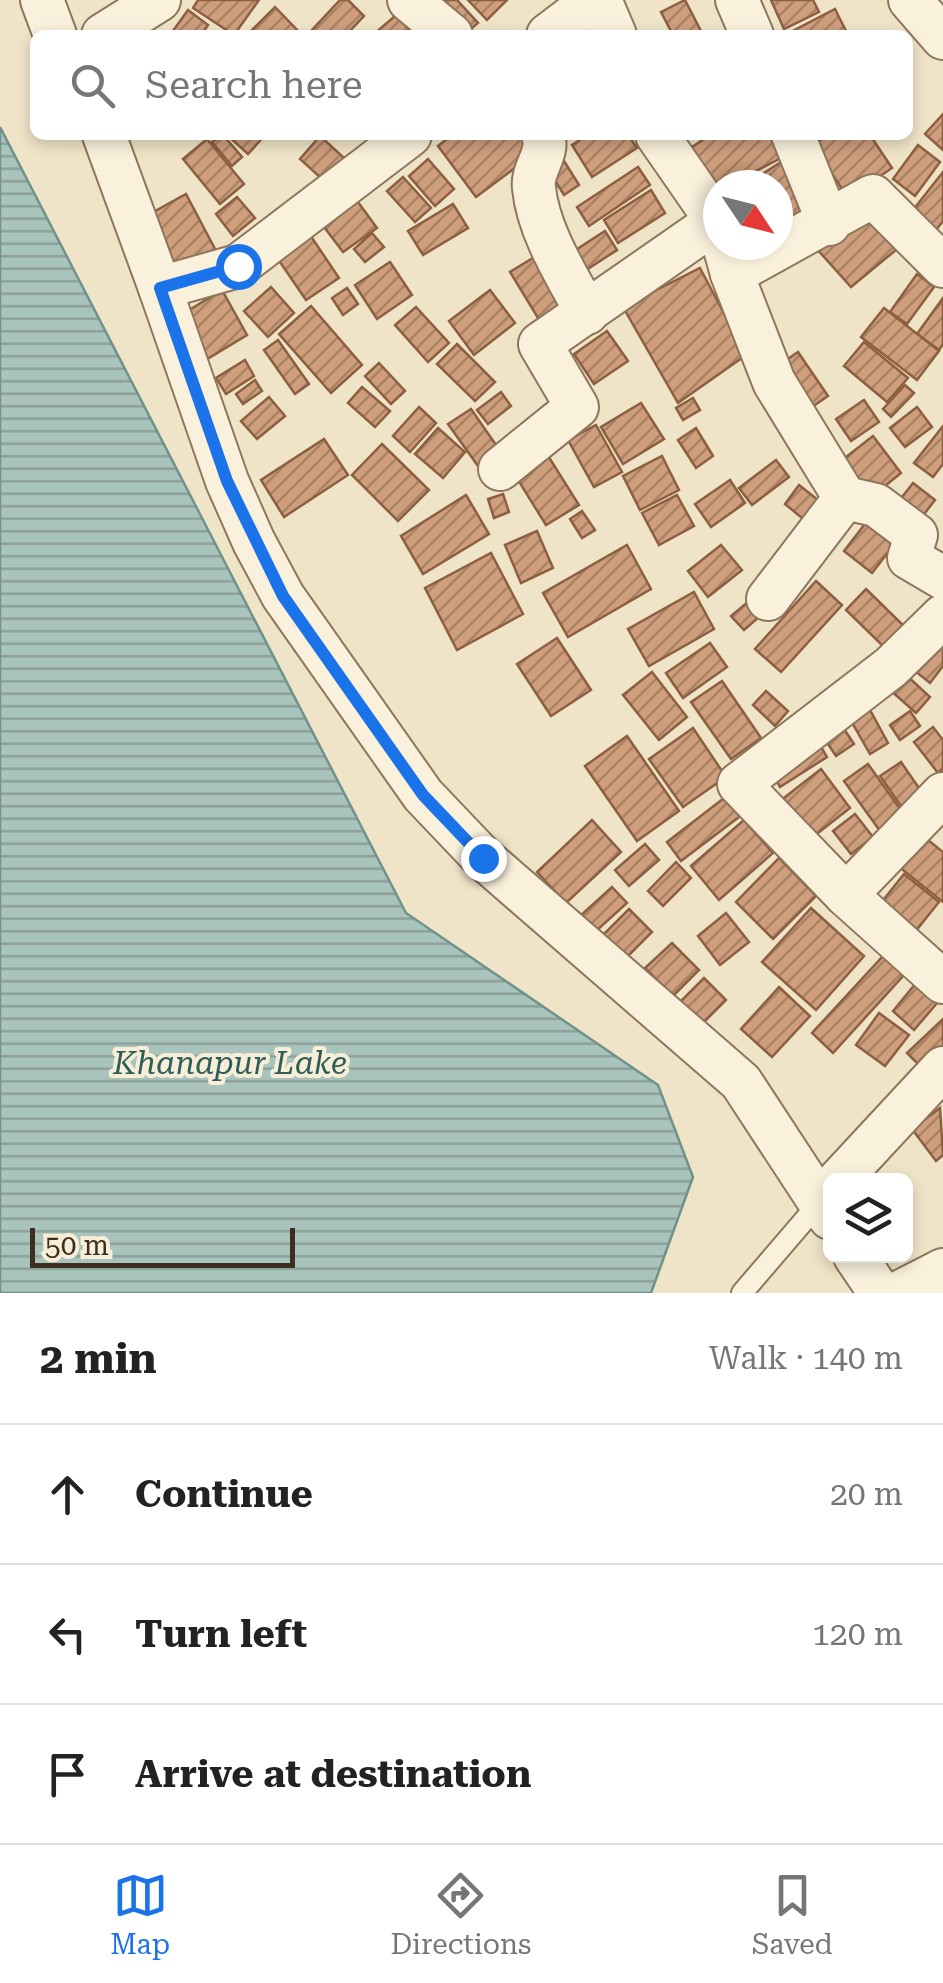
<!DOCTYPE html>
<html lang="en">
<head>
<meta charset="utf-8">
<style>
	:root { --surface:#fff; --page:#f6f6f6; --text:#222; --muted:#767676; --line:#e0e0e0; --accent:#1a73e8 }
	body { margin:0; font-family:"Roboto Serif",serif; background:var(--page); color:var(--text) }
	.controls { position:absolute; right:30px; bottom:30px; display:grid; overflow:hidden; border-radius:15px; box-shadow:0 5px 15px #0003 }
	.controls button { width:90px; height:90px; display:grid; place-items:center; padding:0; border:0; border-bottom:2px solid var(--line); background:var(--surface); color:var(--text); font:50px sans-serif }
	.compass { position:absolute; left:703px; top:170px; width:90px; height:90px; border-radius:50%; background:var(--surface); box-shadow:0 5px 15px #0003; rotate:125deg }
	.scale { position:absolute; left:30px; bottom:25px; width:265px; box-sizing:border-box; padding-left:10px; border:5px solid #3d2e20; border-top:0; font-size:28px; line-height:35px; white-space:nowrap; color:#3d2e20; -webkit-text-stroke:8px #f7eed8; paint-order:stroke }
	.stop { position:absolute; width:30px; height:30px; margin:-22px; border:8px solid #1a73e8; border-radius:50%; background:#fff }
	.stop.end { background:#1a73e8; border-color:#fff; box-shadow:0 2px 10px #0008 }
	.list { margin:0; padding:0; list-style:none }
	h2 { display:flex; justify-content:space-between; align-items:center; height:130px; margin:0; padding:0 40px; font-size:42px }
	h2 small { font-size:32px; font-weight:400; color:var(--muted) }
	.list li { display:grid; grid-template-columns:65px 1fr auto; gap:30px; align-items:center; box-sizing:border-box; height:140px; padding:0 40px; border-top:2px solid var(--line) }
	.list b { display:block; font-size:38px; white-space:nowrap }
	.list em { font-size:32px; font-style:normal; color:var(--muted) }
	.icon { flex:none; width:55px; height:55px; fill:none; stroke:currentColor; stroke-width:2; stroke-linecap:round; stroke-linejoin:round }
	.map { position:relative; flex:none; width:943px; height:1293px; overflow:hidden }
	.search { position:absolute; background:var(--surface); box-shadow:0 5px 15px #0003; left:30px; right:30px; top:30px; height:110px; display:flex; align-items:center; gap:25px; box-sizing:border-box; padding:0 35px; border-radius:15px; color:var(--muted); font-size:38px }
	.sheet { height:550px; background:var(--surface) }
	nav { display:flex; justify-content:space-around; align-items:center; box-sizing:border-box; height:140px; border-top:2px solid var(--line); background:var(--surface); font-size:28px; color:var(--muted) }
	nav a { display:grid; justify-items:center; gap:5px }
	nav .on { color:var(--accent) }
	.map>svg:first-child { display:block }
	.water { fill:url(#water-rules); stroke:#6f938a; stroke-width:2.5 }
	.building { fill:url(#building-hatch); stroke:#8d5f41; stroke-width:2.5 }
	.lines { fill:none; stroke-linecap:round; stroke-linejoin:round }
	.lane-casing { stroke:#8d765c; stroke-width:24 }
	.street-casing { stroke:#8d765c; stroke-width:46 }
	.lane { stroke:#faf1dc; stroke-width:20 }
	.street { stroke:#faf1dc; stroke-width:42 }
	.route { stroke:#1a73e8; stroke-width:12 }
	.labels { text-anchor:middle; stroke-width:8; stroke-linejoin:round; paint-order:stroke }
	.water-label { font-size:32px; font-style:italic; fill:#2f5d5a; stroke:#f7eed8 }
</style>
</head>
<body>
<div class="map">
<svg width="943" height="1293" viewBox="0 0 943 1293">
	<defs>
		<pattern id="water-rules" width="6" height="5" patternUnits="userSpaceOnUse" patternTransform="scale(2.5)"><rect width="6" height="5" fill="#a9c4bc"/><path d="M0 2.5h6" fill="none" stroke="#8ba098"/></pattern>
		<pattern id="building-hatch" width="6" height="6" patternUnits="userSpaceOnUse" patternTransform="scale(2.5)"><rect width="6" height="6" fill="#cf9f7d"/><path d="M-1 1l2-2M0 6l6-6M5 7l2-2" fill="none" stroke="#a98266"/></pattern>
	</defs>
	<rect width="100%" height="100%" fill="#f0e4c8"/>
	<!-- water -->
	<path class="water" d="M0 127 406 913 658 1085 693 1177 651 1293H0Z"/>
	<!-- building -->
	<g class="building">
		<path d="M198 0H259L234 35 193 8Z"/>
		<path d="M340 0H348L364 16 346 35H315L311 31Z"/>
		<path d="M438 0H457L478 23 464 35Z"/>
		<path d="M468 0H507L487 20Z"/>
		<path d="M685 0 703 35H673L661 12Z"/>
		<path d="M771 0H813L819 12 784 29Z"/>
		<path d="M275 7 302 35H247Z"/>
		<path d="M835 9 848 35H785Z"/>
		<path d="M188 10 208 25 201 35H170Z"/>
		<path d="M396 15 414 35H373Z"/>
		<path d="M943 114V150L925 134Z"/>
		<path d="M223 135 242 157 232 166 212 142Z"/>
		<path d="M227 135H265L248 154Z"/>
		<path d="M452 135H527L539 150 476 197 438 146Z"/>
		<path d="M588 135H628L637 148 592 177 572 145Z"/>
		<path d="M710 135H770L783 157 729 185H718V191L683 153Z"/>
		<path d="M828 135H870L892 168 848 198 813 145Z"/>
		<path d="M320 136 354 167 334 190 300 159Z"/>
		<path d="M207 139 244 184 220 204 183 159Z"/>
		<path d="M918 145 940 162 915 196 893 179Z"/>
		<path d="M559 153 579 185 564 195 544 163Z"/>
		<path d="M428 159 454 189 435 206 409 176Z"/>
		<path d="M781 162 815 216 778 226V185L750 182Z"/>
		<path d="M638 167 650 185 589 226 577 207Z"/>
		<path d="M943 172V221L933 234 909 215Z"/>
		<path d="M403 177 431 208 415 222 387 191Z"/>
		<path d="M651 190 665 213 618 243 604 220Z"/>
		<path d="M186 194 215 249 176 269 148 215Z"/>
		<path d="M237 197 255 218 233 236 216 214Z"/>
		<path d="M355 198 377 228 343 252 321 223Z"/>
		<path d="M453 204 468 228 423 255 408 231Z"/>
		<path d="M871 211 902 245 851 287 816 248Z"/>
		<path d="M304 226 339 278 306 300 271 249Z"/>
		<path d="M605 231 617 250 580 274 568 255Z"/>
		<path d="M372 233 384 247 365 262 354 249Z"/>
		<path d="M541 253 577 312 546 331 510 272Z"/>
		<path d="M390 262 412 295 377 319 355 285Z"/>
		<path d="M700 268 746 355 678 403 623 307Z"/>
		<path d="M917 274 934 287 907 324 890 312Z"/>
		<path d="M271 287 294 313 268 337 244 311Z"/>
		<path d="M347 288 358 304 343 315 332 298Z"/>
		<path d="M222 290 247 335 199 364 173 320Z"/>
		<path d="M490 290 515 323 474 355 449 321Z"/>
		<path d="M943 298V344L939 350 917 334Z"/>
		<path d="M311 306 362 365 331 393 279 334Z"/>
		<path d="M416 307 449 343 428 362 395 325Z"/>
		<path d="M884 308 939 351 917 380 861 337Z"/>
		<path d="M607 331 628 361 594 384 574 354Z"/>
		<path d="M278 340 309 384 295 394 264 350Z"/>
		<path d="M864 342 908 378 887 402 844 366Z"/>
		<path d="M457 344 495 382 475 401 437 364Z"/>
		<path d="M798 352 828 396 809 409 779 365Z"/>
		<path d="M245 360 254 376 226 394 216 378Z"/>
		<path d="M379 363 405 391 391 404 365 376Z"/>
		<path d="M255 380 262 391 243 404 236 394Z"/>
		<path d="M905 385 914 393 891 417 883 409Z"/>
		<path d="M362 387 390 411 375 427 348 403Z"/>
		<path d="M501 392 511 406 488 424 477 410Z"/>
		<path d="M269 397 285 416 257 439 241 421Z"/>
		<path d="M693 398 700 410 683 420 676 408Z"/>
		<path d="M864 400 879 422 851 441 836 419Z"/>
		<path d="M641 403 664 439 623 464 601 427Z"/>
		<path d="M419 407 436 423 410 452 393 436Z"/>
		<path d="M917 407 932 427 905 447 890 428Z"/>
		<path d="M471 409 505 458 483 473 448 424Z"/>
		<path d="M596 425 622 472 594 487 568 440Z"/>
		<path d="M943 426V464L933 477 914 463Z"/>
		<path d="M438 428 465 452 443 478 415 454Z"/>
		<path d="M696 428 713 456 696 468 678 440Z"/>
		<path d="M873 436 901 473 870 498 841 461Z"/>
		<path d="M324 439 348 475 284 517 261 480Z"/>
		<path d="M382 444 429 490 398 521 352 475Z"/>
		<path d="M545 451 579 505 546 525 513 472Z"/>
		<path d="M662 456 679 490 640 510 623 476Z"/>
		<path d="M776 460 789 477 752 505 739 488Z"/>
		<path d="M730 480 745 503 711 527 695 504Z"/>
		<path d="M913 483 935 500 914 527 892 510Z"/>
		<path d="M799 485 828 508 813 527 785 504Z"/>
		<path d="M503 494 509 512 494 518 488 499Z"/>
		<path d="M466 495 489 534 423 574 401 536Z"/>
		<path d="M677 495 694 526 659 545 642 513Z"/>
		<path d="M582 511 595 530 582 538 570 519Z"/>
		<path d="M875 511 903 533 872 573 844 551Z"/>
		<path d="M537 531 553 568 521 583 505 545Z"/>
		<path d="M627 545 651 589 568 637 543 593Z"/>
		<path d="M721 545 742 570 708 597 688 571Z"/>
		<path d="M491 553 523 614 457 650 425 588Z"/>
		<path d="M816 581 842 605 781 672 755 649Z"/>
		<path d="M866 589 907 629 887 650 846 610Z"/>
		<path d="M694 592 714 629 649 666 628 629Z"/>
		<path d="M755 596 767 610 744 630 731 616Z"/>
		<path d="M557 638 591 690 551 716 517 664Z"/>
		<path d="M943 640V666L930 683 910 667Z"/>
		<path d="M710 643 727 667 683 698 666 673Z"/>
		<path d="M652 672 687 717 659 740 623 695Z"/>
		<path d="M903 672 930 697 916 713 889 689Z"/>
		<path d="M722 681 761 738 731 759 691 702Z"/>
		<path d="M766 691 788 711 775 726 753 705Z"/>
		<path d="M869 708 888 743 870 754 850 719Z"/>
		<path d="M910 711 920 726 900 740 890 725Z"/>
		<path d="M842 726 854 744 836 756 824 738Z"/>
		<path d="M933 727 943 740V769L938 773 914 742Z"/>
		<path d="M693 728 726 777 683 807 649 759Z"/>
		<path d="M627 736 679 811 637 841 585 766Z"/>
		<path d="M817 740 827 757 780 787 770 770Z"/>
		<path d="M901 762 921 791 901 806 880 776Z"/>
		<path d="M868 764 903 813 880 831 844 781Z"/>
		<path d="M821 769 850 808 809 840 780 801Z"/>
		<path d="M728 795 743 814 681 861 667 842Z"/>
		<path d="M855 814 873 837 851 854 833 831Z"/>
		<path d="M592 820 621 852 566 903 537 872Z"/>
		<path d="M744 820 773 853 719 900 691 866Z"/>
		<path d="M917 831 943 852V902L893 862Z"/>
		<path d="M645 844 659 860 629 886 615 870Z"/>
		<path d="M779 858 816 896 773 939 736 902Z"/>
		<path d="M676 862 691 878 663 906 648 891Z"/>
		<path d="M904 874 939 902 911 937 876 909Z"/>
		<path d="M612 887 627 903 595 932 580 916Z"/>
		<path d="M811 908 864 956 816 1010 762 962Z"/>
		<path d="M629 909 652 932 621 963 598 940Z"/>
		<path d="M726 913 749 942 720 965 698 936Z"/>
		<path d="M672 943 699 970 673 996 645 968Z"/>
		<path d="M883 956 904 975 833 1053 812 1033Z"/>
		<path d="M704 978 726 1000 697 1029 675 1007Z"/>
		<path d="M916 983 938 1002 914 1030 893 1011Z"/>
		<path d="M779 987 810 1016 772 1057 741 1029Z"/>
		<path d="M879 1013 909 1035 885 1066 856 1045Z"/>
		<path d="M943 1019V1056L926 1072 907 1053Z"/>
		<path d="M940 1108 943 1155 936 1161 912 1129Z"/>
	</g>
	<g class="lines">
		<!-- lane casing -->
		<g class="lane-casing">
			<path id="lane" d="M742 1293 820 1202"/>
		</g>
		<!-- street casing -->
		<g class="street-casing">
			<g id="street">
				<path d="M42 0 55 35"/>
				<path d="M409 0 451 35"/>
				<path d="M600 0 615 35"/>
				<path d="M737 0 752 35"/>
				<path d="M910 0 943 38"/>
				<path d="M103 35 159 0"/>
				<path d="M548 35 594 0"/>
				<path d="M104 135 160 288 238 266 410 135"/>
				<path d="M543 135C550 153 531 170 534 188 538 231 567 276 587 313"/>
				<path d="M657 135 718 223"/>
				<path d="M793 135 829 224"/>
				<path d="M724 245 732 274 873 196 943 266"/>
				<path d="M732 274 774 382 845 498 768 599"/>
				<path d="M160 288 227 481 254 542 283 596 423 795 483 858 741 1082 830 1218"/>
				<path d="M500 469 577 407 540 344 717 221"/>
				<path d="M845 498 876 505 916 535 909 558 943 578"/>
				<path d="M943 616 891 667 739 784 846 895 943 982"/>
				<path d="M846 895 943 794"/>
				<path d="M839 1180 943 1068"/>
				<path d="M855 1256 880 1293"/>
				<path d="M898 1293 943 1270"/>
			</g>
		</g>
		<!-- lane -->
		<use href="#lane" class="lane"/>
		<!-- street -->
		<use href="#street" class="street"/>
	</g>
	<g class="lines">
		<!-- route -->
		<path class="route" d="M238 266 160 288 227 481 283 596 423 795 483 858"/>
	</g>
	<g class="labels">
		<!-- water labels -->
		<g class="water-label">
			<text x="230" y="1074">Khanapur Lake</text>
		</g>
	</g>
</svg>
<div class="controls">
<button><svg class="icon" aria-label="layers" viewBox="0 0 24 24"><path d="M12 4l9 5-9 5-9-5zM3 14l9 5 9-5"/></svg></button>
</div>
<svg class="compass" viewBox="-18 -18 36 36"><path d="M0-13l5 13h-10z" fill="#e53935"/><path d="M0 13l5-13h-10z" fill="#767676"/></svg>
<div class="scale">50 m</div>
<div class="stop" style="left:238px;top:266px"></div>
<div class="stop end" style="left:483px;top:858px"></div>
<div class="search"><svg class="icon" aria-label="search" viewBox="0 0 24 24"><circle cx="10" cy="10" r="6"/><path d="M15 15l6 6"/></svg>Search here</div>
</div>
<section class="sheet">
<h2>2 min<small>Walk · 140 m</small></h2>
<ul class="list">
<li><svg class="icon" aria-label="ahead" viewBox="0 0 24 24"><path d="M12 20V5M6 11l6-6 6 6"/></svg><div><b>Continue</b></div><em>20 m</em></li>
<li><svg class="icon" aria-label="left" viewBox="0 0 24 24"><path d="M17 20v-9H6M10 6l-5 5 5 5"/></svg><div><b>Turn left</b></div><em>120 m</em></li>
<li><svg class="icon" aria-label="arrive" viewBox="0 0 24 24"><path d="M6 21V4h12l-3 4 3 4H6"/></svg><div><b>Arrive at destination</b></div></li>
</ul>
</section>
<nav>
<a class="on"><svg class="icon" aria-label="map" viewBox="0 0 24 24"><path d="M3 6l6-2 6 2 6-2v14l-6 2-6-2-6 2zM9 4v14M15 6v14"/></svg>Map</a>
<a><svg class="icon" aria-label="directions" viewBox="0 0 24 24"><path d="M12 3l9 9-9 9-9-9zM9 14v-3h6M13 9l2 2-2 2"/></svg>Directions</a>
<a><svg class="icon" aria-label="saved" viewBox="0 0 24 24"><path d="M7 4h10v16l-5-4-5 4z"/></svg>Saved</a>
</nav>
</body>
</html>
